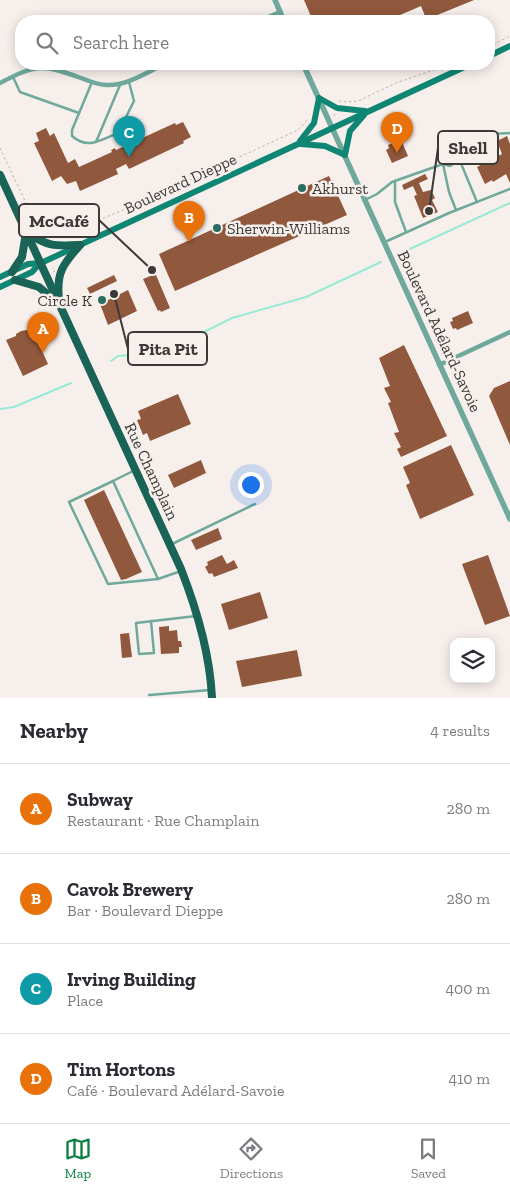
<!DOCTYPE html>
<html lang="en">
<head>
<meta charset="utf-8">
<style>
	:root { --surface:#fff; --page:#f7f7f7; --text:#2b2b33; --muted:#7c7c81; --line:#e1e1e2; --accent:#0b8043 }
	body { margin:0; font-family:"Zilla Slab",serif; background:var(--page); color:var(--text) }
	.controls { position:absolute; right:15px; bottom:15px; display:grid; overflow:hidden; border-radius:10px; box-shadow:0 2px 12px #0003 }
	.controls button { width:45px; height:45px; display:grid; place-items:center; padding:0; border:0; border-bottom:1px solid var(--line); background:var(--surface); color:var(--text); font:25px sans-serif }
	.you { position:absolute; left:250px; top:484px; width:18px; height:18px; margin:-12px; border:4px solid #fff; border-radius:50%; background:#1a73e8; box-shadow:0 0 0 8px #1a73e833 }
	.badge { display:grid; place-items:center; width:32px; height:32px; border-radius:50%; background:var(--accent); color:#fff; font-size:16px; font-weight:700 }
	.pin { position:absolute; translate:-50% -41px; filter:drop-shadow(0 1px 2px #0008) }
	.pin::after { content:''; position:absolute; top:26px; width:18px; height:15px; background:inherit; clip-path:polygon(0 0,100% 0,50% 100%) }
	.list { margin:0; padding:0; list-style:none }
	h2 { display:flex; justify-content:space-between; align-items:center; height:65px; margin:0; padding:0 20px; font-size:21px }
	h2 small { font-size:16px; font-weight:400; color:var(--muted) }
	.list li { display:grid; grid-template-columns:32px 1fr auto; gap:15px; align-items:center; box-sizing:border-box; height:90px; padding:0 20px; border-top:1px solid var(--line) }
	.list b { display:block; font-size:19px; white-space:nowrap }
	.list p { margin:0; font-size:16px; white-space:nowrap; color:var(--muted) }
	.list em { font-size:16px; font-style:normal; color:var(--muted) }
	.icon { flex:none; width:28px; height:28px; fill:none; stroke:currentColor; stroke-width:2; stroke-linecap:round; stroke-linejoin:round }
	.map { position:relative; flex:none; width:510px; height:698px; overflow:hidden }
	.search { position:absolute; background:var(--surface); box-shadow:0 2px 12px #0003; left:15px; right:15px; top:15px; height:55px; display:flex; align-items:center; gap:12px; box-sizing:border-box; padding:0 18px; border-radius:20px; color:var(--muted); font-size:19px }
	.sheet { height:425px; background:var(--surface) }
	nav { display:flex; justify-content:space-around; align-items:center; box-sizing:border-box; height:70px; border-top:1px solid var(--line); background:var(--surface); font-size:14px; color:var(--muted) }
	nav a { display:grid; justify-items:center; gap:2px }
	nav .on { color:var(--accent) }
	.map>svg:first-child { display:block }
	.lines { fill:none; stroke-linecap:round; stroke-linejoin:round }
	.stream { stroke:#97ead7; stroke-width:2 }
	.building { fill:#90583c }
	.path { stroke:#bdb6b3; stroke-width:1; stroke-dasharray:2.5 2.5; stroke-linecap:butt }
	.service { stroke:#6ea99c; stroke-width:2.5 }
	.minor { stroke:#6ea99c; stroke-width:4.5 }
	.tertiary { stroke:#6ea99c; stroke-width:5.5 }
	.secondary { stroke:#0f8673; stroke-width:6 }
	.primary { stroke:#196457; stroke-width:8 }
	.poi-dot { fill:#2a6e61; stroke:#f7efeb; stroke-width:2 }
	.labels { text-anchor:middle; stroke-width:5; stroke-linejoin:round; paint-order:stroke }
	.street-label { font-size:16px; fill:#3c3937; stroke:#f7efeb }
	.poi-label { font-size:16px; fill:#3c3937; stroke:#f7efeb; text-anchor:start }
	.leader { fill:none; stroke:#3c3937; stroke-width:2 }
	.callout-dot { fill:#3c3937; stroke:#f7efeb; stroke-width:2 }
	.callout { fill:#f7efeb; stroke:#3c3937; stroke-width:2 }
	.callout-label { font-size:18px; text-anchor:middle; font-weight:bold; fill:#3c3937 }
</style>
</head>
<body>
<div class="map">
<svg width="510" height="698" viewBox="0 0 510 698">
	<rect width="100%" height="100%" fill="#f7efeb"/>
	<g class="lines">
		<!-- stream -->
		<g class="stream">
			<path d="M401 253 510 203"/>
			<path d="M111 361 118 356 164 352 232 318 306 297 381 262"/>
			<path d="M0 409 14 407 71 383"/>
		</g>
	</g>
	<!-- building -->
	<g class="building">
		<path d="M304 0H474L430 18 427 21 421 6 386 21H313Z"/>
		<path d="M183 122 191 137 183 141 184 143 129 169 126 164 116 169 118 174 80 191 76 181 67 184 61 176 52 181 34 143 39 141 36 133 46 128 50 136 54 133 68 163 75 159 79 167 112 152 111 150 115 148 116 150 175 123 176 125Z"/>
		<path d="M507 136 510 144V183L506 174 493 182 492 180 485 184 477 167 502 154 497 141Z"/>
		<path d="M395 142 396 145 402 142 408 156 392 163 386 150 389 148 388 145Z"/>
		<path d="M425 174 428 179 419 183 423 192 431 190 435 198 432 200 438 212 423 218 414 196 417 195 413 186 404 190 402 185Z"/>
		<path d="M329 176 347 215 175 291 159 254Z"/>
		<path d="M114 275 117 281 90 294 87 288Z"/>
		<path d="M153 275 154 276 156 275 170 308 161 312 160 310 158 311 143 279Z"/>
		<path d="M128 290 137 311 108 325 100 304Z"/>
		<path d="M468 311 473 323 457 330 456 328 453 329 450 322 453 321 452 318Z"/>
		<path d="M32 329 39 338V344L48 364 23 376 6 340 16 336V334L21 331Z"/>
		<path d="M404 345 447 436 401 457 397 449 401 447 394 433 399 432 388 403 391 402 384 388 390 386 379 358Z"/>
		<path d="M510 381V445L489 396 494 388Z"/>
		<path d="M178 394 191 424 150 441 147 433 143 435 137 420 141 419 138 411Z"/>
		<path d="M451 445 474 495 420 519 406 485 410 483 403 467Z"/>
		<path d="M201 460 206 473 174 488 168 475Z"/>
		<path d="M104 490 142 572 126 579 121 580 84 500Z"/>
		<path d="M218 528 222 539 196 550 191 540Z"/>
		<path d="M222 555 227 564 234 560 238 568 214 577 212 573 209 574 205 567 208 565 207 562Z"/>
		<path d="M488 555 510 616 485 625 462 564Z"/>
		<path d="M260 592 268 618 229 630 221 604Z"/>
		<path d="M169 626V631L177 630 178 641H181L182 647H179V653L161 654 159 627Z"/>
		<path d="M129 633 132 657 122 658 120 634Z"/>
		<path d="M297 650 302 676 242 687 236 661Z"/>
	</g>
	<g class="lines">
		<!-- path -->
		<g class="path">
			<path d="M489 47 510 36"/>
			<path d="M339 101 347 102 358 101 396 83 451 64"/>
			<path d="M334 114 335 116"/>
			<path d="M0 148 38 228 42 233"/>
			<path d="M57 238 151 198 298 130 308 119"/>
			<path d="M53 272 55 271 53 268"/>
		</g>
		<!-- service -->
		<g class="service">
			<path d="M431 21 444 16"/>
			<path d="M306 69 317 64"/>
			<path d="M13 77 20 92 79 113"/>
			<path d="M92 82 72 130V136C88 150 101 140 118 133L134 101 129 82"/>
			<path d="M96 142 120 85"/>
			<path d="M443 164 449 192 456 210"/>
			<path d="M395 181V202L406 232"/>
			<path d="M365 200 377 194 392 182 443 164 450 166 459 160 494 146 493 134"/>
			<path d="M477 202 455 149V142C472 133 491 134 510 133"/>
			<path d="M385 242 449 213 510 189"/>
			<path d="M135 470 113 481 158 579 181 571"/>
			<path d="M113 481 69 502 108 584 158 579"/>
			<path d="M172 544 255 504"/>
			<path d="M151 621 154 653 139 654 136 623 196 616"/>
			<path d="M149 695 210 690"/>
		</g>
		<!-- minor -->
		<g class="minor">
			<path d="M259 21 280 12"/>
			<path d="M0 83C36 64 43 64 81 78 89 81 98 85 107 85 127 86 147 72 165 64"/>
			<path d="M439 365 510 332"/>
		</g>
		<!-- tertiary -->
		<g class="tertiary">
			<path d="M275 0 284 21"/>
			<path d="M303 64 510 519"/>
		</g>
		<!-- secondary -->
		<g class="secondary">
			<path d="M489 56 510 46"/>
			<path d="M300 141 314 123 319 98 337 108 365 111"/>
			<path d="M301 144 325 146 345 155 350 131 364 115"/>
			<path d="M0 277 28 264 41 263 471 64"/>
			<path d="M0 287 32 272 40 263"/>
		</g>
		<!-- primary -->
		<g class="primary">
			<path d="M0 175 181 569C197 610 210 653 212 698"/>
			<path d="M27 232C47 247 56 246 80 245"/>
			<path d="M12 272 22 257 26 233"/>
			<path d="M15 280 39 287 55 301"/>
			<path d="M59 299C56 273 63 264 80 245"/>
		</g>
	</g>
	<!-- markers -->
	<g class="poi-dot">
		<circle cx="302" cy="188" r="5"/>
		<circle cx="217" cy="228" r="5"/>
		<circle cx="102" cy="300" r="5"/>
	</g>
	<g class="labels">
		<!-- street labels -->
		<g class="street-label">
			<text transform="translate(180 183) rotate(-25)" y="6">Boulevard Dieppe</text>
			<text transform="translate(440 331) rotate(65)" y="6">Boulevard Adélard-Savoie</text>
			<text transform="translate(152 471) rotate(65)" y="6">Rue Champlain</text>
		</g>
		<!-- poi labels -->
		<g class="poi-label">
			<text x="312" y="194">Akhurst</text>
			<text x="227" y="234">Sherwin-Williams</text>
			<text x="92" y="306" text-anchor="end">Circle K</text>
		</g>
	</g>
	<!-- callouts -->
	<path class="leader" d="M429 211L438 148M152 270L99 220M114 294L128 349"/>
	<g class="callout-dot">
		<circle cx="429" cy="211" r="5"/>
		<circle cx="152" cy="270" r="5"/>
		<circle cx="114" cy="294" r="5"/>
	</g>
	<g class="callout">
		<rect x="438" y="131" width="60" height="33" rx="5"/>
		<rect x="19" y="204" width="80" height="33" rx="5"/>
		<rect x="128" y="332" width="79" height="33" rx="5"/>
	</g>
	<g class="callout-label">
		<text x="468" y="154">Shell</text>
		<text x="59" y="227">McCafé</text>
		<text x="168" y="355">Pita Pit</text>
	</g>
</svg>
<div class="controls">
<button><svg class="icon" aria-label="layers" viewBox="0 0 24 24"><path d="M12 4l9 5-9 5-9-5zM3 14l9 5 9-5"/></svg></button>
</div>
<div class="you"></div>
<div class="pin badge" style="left:43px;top:353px;background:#e8710a">A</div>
<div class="pin badge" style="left:189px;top:242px;background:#e8710a">B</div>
<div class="pin badge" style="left:129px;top:157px;background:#0f9aa8">C</div>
<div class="pin badge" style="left:397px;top:153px;background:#e8710a">D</div>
<div class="search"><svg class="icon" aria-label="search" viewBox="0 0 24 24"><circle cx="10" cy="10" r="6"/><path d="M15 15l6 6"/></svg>Search here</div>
</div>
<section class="sheet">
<h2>Nearby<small>4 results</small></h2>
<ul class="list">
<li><span class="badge" style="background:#e8710a">A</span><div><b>Subway</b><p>Restaurant · Rue Champlain</p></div><em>280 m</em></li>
<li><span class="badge" style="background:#e8710a">B</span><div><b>Cavok Brewery</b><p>Bar · Boulevard Dieppe</p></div><em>280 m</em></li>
<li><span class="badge" style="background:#0f9aa8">C</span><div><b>Irving Building</b><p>Place</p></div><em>400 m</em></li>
<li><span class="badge" style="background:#e8710a">D</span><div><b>Tim Hortons</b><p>Café · Boulevard Adélard-Savoie</p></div><em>410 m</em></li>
</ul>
</section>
<nav>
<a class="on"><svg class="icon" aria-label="map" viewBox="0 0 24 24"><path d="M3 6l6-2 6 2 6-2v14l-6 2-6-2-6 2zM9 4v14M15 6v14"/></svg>Map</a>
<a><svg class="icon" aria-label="directions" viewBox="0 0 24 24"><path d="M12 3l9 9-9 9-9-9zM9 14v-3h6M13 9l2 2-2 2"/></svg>Directions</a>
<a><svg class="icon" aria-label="saved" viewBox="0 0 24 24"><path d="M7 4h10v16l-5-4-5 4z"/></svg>Saved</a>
</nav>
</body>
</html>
